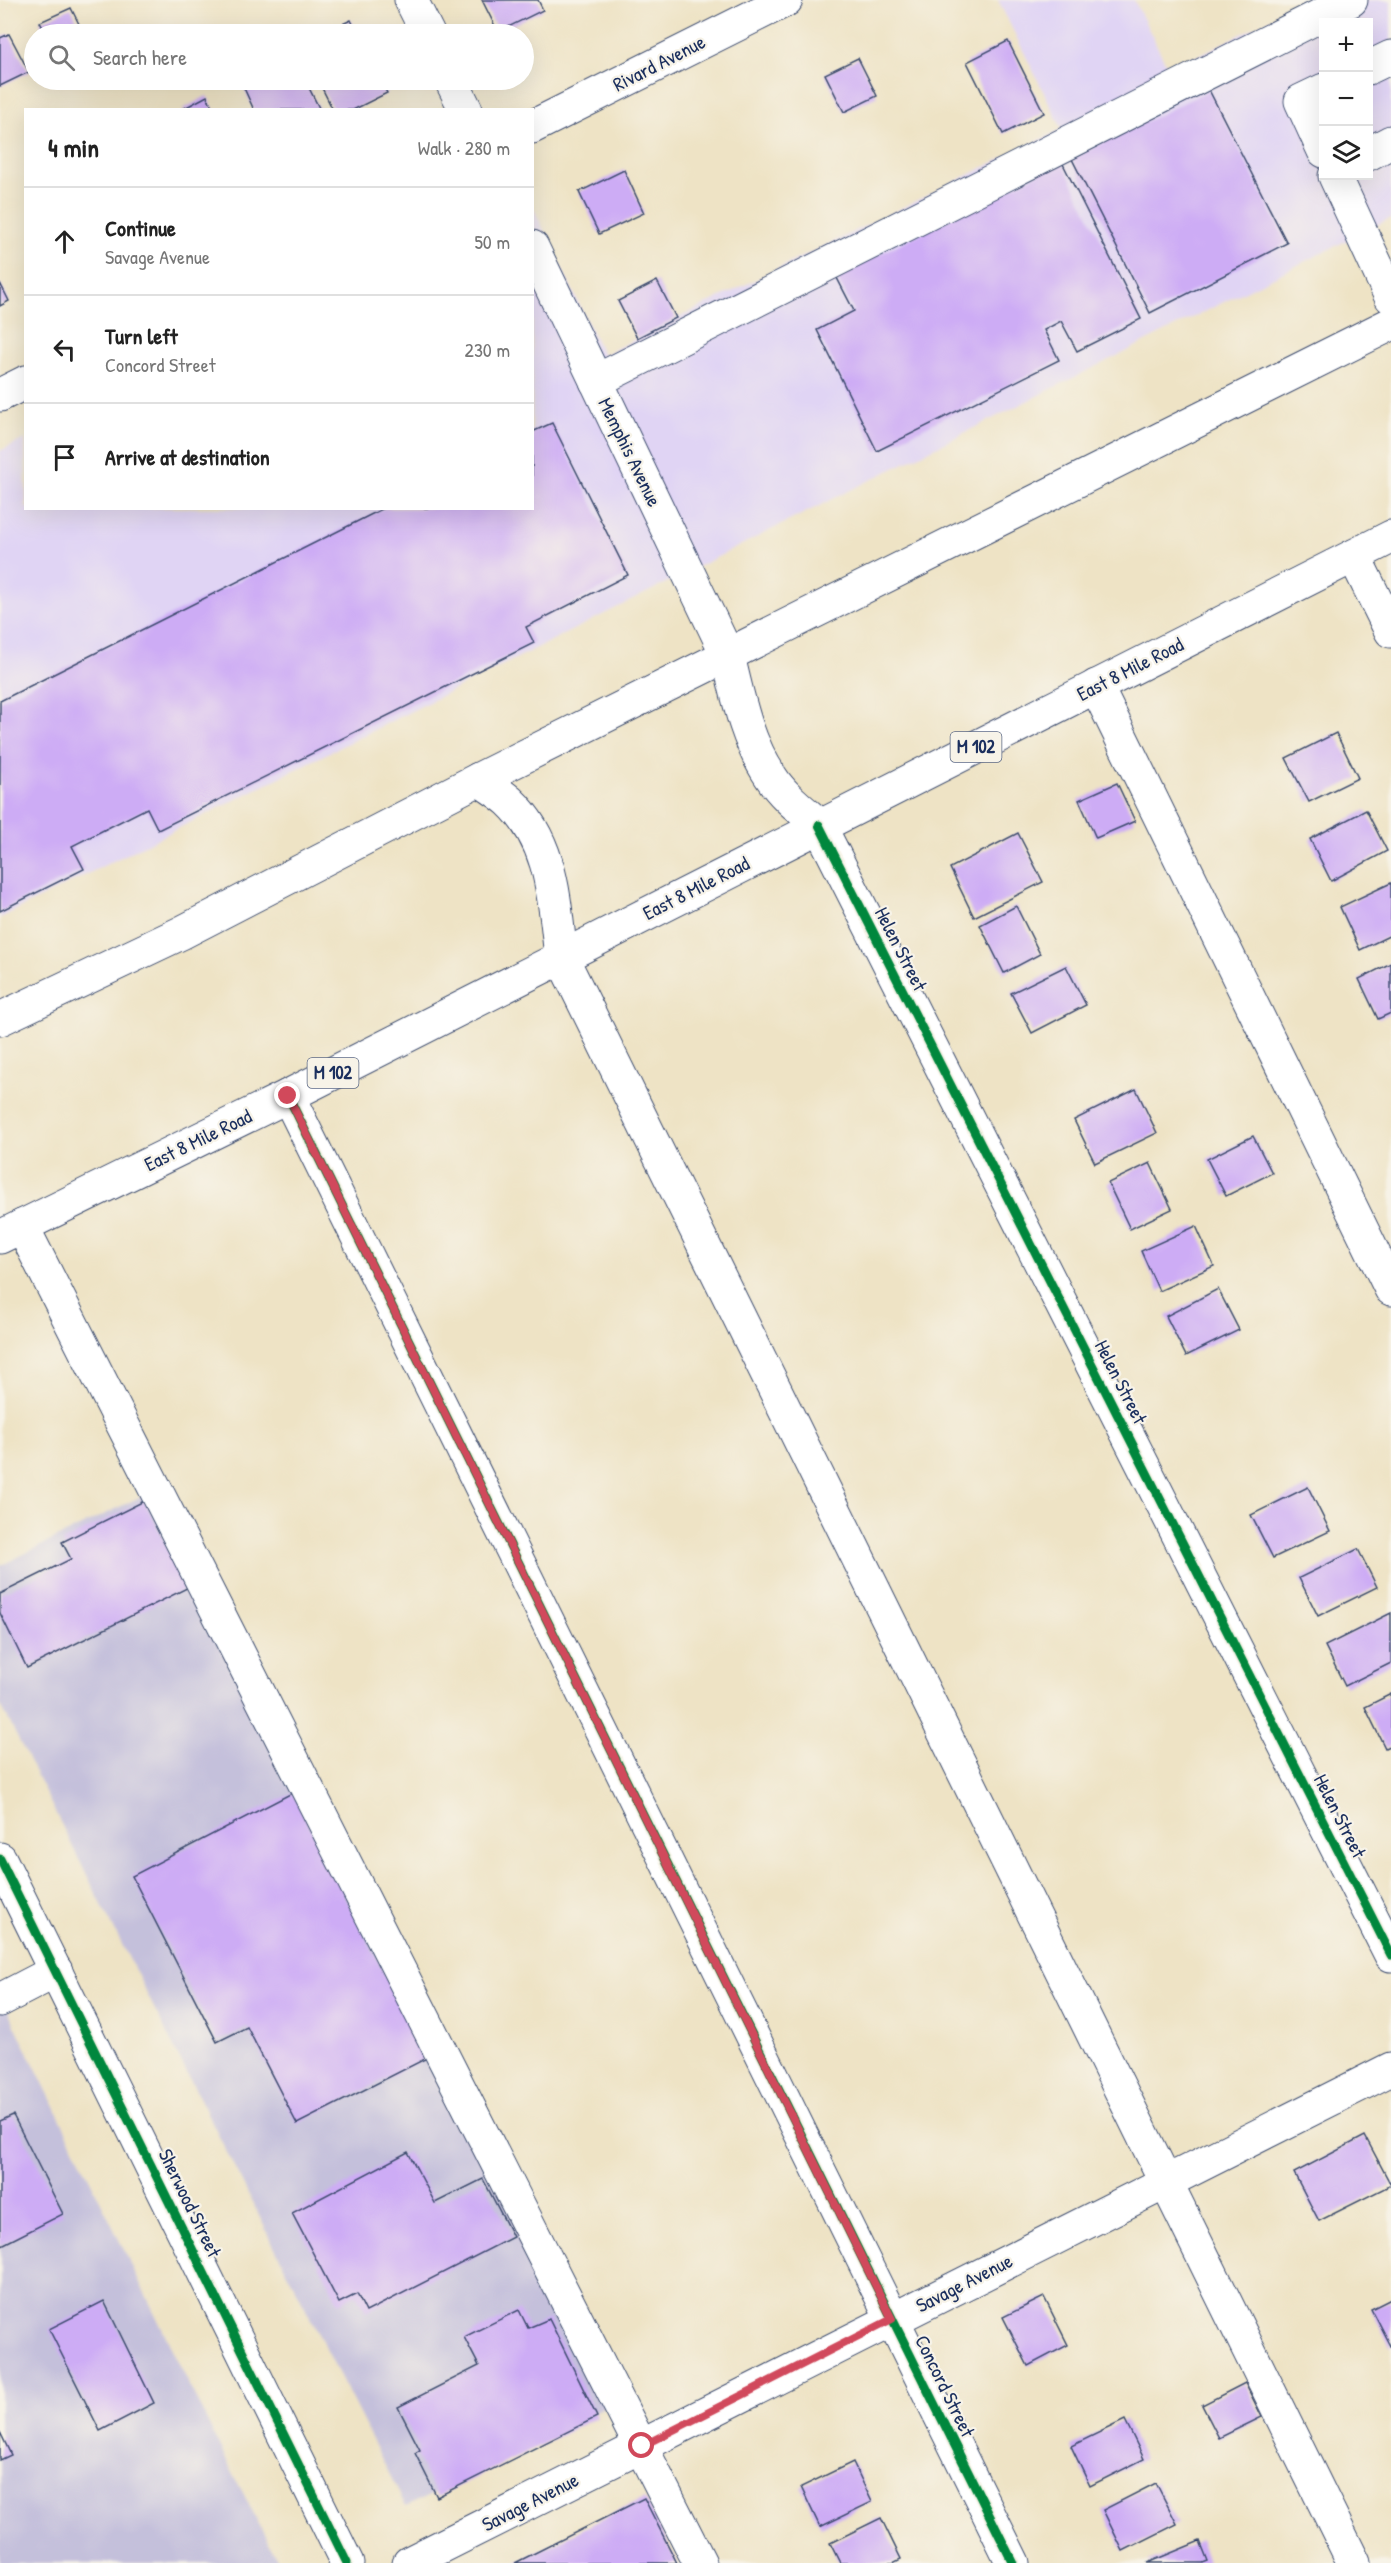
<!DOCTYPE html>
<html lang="en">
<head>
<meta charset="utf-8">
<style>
	:root { --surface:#fff; --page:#f6f6f6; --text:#222; --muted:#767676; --line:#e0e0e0 }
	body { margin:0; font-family:"Patrick Hand",sans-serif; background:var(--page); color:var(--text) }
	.controls { position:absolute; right:18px; top:18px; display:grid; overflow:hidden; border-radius:0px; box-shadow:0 6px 24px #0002 }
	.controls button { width:54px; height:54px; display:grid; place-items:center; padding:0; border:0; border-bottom:2px solid var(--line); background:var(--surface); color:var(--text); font:30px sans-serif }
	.stop { position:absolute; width:18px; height:18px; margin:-14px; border:4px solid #d1495b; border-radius:50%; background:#fff }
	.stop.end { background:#d1495b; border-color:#fff; box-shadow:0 2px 6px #0008 }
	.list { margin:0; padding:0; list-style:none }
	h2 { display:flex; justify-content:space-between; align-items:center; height:78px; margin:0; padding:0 24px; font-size:26px }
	h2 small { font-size:20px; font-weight:400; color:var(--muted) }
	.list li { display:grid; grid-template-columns:39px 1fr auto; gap:18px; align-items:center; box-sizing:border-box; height:108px; padding:0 24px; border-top:2px solid var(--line) }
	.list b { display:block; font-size:22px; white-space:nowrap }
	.list p { margin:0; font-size:20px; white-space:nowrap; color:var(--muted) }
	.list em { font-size:20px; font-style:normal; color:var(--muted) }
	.icon { flex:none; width:33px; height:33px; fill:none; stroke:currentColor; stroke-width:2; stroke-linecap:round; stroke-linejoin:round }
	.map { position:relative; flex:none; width:1391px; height:2563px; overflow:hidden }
	.search { position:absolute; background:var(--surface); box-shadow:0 6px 24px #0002; left:24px; top:24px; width:510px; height:66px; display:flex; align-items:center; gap:15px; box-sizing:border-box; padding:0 21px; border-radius:33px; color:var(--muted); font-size:22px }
	.panel { position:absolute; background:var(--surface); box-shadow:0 6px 24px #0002; left:24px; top:108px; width:510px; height:402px; border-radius:0px }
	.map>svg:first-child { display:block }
	.built { fill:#e0d4f4; fill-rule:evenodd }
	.industrial { fill:#c4c0db }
	.building { fill:#cdacf5 }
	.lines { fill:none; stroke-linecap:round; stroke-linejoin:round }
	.minor-casing { stroke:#3b4a6d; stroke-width:35 }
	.highway-casing { stroke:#3b4a6d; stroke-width:35 }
	.minor { stroke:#fff; stroke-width:33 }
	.highway { stroke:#fff; stroke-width:33 }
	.cycleway-casing { stroke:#f7f3e8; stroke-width:13 }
	.cycleway { stroke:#00873e; stroke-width:9 }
	.route { stroke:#d1495b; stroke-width:8 }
	.labels { text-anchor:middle; stroke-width:4.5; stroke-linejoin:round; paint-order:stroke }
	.shield { fill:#f7f3e8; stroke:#5d6a87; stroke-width:1.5 }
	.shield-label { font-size:18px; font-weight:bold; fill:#1b2f5e }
	.street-label { font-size:20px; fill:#1b2f5e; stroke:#f7f3e8 }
</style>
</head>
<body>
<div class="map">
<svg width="1391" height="2563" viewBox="0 0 1391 2563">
	<rect width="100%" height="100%" fill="#f7f3e8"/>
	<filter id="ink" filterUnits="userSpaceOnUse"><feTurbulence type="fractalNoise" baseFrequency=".0167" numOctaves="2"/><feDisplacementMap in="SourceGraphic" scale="12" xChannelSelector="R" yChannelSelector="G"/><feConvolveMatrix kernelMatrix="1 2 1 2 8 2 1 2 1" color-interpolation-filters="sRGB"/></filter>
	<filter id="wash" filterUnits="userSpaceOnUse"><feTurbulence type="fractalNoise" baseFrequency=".008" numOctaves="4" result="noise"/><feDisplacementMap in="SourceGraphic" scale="24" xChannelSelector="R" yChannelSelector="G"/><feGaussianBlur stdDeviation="1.35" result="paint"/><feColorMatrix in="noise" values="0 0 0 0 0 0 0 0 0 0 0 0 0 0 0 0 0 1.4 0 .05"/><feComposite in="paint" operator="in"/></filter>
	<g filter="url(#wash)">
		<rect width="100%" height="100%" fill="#eee3c5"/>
		<!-- built -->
		<path class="built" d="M998 0H1134L1169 70 1310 0H1391V218L0 918V451L25 439 26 508H532L533 207 603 355 1062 129ZM1324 22H1368V176H1324Z"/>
		<!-- industrial -->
		<g class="industrial">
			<path d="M148 1493 608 2405 406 2507 0 1703V1566Z"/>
			<path d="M0 1994 220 2448 279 2563H0Z"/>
		</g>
		<g id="blocks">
			<!-- building -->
			<g class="building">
				<path d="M482 0H538L543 10 498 32Z"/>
				<path d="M71 8 84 34H46L40 22Z"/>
				<path d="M351 20 358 34H321Z"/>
				<path d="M9 34 29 72 0 86V38Z"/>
				<path d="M1008 41 1044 113 1003 134 967 62Z"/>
				<path d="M858 58 877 96 844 112 825 74Z"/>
				<path d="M257 80H305L320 110H254L243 86Z"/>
				<path d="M318 80H380L387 93 353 110H333Z"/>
				<path d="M1209 90 1287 243 1150 313 1072 159Z"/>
				<path d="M207 96 214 110H181Z"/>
				<path d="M1062 162 1141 319 1077 351 1061 321 1044 330 1059 360 877 451 817 330 854 311 836 276Z"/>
				<path d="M624 170 644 213 599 234 579 192Z"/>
				<path d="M657 281 676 318 637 338 618 301Z"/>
				<path d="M0 283 9 301 0 306Z"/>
				<path d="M552 423 628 575 526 627 534 643 158 830 147 808 72 846 84 869 0 911V701L384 508H532V432Z"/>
				<path d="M1336 733 1358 778 1309 802 1286 758Z"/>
				<path d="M1117 783 1135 821 1096 838 1079 800Z"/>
				<path d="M1366 810 1387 851 1331 881 1310 839Z"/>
				<path d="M1018 833 1043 882 974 917 950 868Z"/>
				<path d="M1391 883V935L1360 950 1340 907Z"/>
				<path d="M1016 906 1040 954 1004 973 980 925Z"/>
				<path d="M1391 963V1013L1378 1019 1359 979Z"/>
				<path d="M1066 966 1086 1005 1032 1033 1011 993Z"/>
				<path d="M1136 1089 1157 1133 1095 1163 1074 1120Z"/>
				<path d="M1253 1136 1272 1173 1226 1196 1207 1159Z"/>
				<path d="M1150 1163 1172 1209 1130 1229 1108 1183Z"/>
				<path d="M1196 1226 1214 1266 1159 1291 1141 1251Z"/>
				<path d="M1218 1289 1239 1330 1186 1356 1166 1316Z"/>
				<path d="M1308 1487 1330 1531 1273 1558 1251 1515Z"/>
				<path d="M144 1501 187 1588 27 1668 0 1613V1594L71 1559 62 1542Z"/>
				<path d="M1358 1549 1377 1587 1318 1616 1299 1578Z"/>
				<path d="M1391 1613V1663L1345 1686 1325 1646Z"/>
				<path d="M1391 1694V1745L1385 1748 1365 1707Z"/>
				<path d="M292 1793 427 2058 297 2124 247 2027 217 2042 132 1876Z"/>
				<path d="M13 2115 63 2214 0 2246V2121Z"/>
				<path d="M1365 2136 1391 2185 1319 2221 1294 2173Z"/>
				<path d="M408 2152 435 2203 483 2179 513 2237 366 2312 357 2294 339 2303 292 2213Z"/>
				<path d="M1044 2297 1068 2345 1028 2366 1003 2317Z"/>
				<path d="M1391 2299V2348L1371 2309Z"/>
				<path d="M104 2301 154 2403 100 2431 49 2329Z"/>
				<path d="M519 2310 528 2328 549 2319 597 2417 437 2497 415 2453 420 2450 398 2407 479 2366 464 2337Z"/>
				<path d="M1245 2383 1262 2417 1219 2438 1202 2405Z"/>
				<path d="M1125 2420 1144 2459 1090 2486 1071 2446Z"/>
				<path d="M0 2432 11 2455 0 2460Z"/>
				<path d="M853 2462 872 2502 820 2527 801 2487Z"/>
				<path d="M1156 2483 1177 2524 1123 2551 1103 2510Z"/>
				<path d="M644 2498 677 2563H515Z"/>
				<path d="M881 2518 901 2559 893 2563H840L830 2543Z"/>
				<path d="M1200 2541 1208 2561 1203 2563H1147Z"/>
			</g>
		</g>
	</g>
	<g filter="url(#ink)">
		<use href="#blocks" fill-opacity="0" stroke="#3b4a6d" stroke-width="1.5"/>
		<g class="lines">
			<!-- minor casing -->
			<g class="minor-casing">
				<g id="minor">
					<path d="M411 0 428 34"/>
					<path d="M1368 68 1391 57"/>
					<path d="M451 80 466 110"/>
					<path d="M1324 90 1301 101 1324 151"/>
					<path d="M532 127 786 0"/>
					<path d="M1368 154 1391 142"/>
					<path d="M1335 176 1391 297"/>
					<path d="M532 247 728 656"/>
					<path d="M596 381 1351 0"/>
					<path d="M0 395 26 382"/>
					<path d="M1354 556 1391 631"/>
					<path d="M1096 686 1391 1289"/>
					<path d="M819 825 1391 1955"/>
					<path d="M561 956 1354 2563"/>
					<path d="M288 1096 1013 2563"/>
					<path d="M22 1226 700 2563"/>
					<path d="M0 1859 347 2563"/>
					<path d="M0 2000 56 1971"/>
					<path d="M409 2563 1391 2069"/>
				</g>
			</g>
			<!-- highway casing -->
			<g class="highway-casing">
				<g id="highway">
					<path d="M728 656C738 697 746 740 771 777 783 796 802 810 819 825"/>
					<path d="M479 779C488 786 500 793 509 801 553 842 554 900 561 956"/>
					<path d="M0 1019 181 933 479 779 1391 324"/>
					<path d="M0 1237 288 1096 1391 537"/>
				</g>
			</g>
			<!-- minor -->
			<use href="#minor" class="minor"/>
			<!-- highway -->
			<use href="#highway" class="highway"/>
			<!-- cycleway casing -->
			<g class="cycleway-casing">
				<g id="cycleway">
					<path d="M819 825 1391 1955"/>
					<path d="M288 1096 1013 2563"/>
					<path d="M0 1859 347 2563"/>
				</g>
			</g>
			<!-- cycleway -->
			<use href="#cycleway" class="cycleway"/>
		</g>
	</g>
	<g class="lines" filter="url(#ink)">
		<!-- route -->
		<path class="route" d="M288 1096 892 2319 642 2446"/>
	</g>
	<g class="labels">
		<!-- shield labels -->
		<g class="shield">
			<rect x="950.5" y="732" width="51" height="30" rx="4.5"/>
			<rect x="307.5" y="1058" width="51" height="30" rx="4.5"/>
		</g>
		<g class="shield-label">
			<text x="976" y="753">M 102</text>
			<text x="333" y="1079">M 102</text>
		</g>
		<!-- street labels -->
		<g class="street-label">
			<text transform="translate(659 63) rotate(-27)" y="7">Rivard Avenue</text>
			<text transform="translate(630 452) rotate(64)" y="7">Memphis Avenue</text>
			<text transform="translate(1130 669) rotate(-27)" y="7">East 8 Mile Road</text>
			<text transform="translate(696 888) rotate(-27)" y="7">East 8 Mile Road</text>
			<text transform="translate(901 949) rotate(63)" y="7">Helen Street</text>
			<text transform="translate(198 1140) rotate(-26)" y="7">East 8 Mile Road</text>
			<text transform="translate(1121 1382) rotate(63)" y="7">Helen Street</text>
			<text transform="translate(1340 1816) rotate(63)" y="7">Helen Street</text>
			<text transform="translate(190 2203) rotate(64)" y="7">Sherwood Street</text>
			<text transform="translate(964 2283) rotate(-27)" y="7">Savage Avenue</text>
			<text transform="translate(945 2386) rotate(64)" y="7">Concord Street</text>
			<text transform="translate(530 2502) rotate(-27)" y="7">Savage Avenue</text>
		</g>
	</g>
</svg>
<div class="controls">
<button>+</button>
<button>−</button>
<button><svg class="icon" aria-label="layers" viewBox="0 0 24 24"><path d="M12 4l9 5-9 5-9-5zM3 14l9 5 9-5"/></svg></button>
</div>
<div class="stop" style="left:642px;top:2446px"></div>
<div class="stop end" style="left:288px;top:1096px"></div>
<div class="search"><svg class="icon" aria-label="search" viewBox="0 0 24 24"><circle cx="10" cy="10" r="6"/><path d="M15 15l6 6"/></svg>Search here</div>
<section class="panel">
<h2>4 min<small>Walk · 280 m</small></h2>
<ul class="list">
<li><svg class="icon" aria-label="ahead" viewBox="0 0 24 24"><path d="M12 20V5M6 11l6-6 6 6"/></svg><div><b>Continue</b><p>Savage Avenue</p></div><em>50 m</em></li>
<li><svg class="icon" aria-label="left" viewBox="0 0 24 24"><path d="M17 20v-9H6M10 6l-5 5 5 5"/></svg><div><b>Turn left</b><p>Concord Street</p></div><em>230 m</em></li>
<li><svg class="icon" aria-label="arrive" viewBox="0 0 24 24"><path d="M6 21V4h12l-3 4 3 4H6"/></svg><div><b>Arrive at destination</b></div></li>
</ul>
</section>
</div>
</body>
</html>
